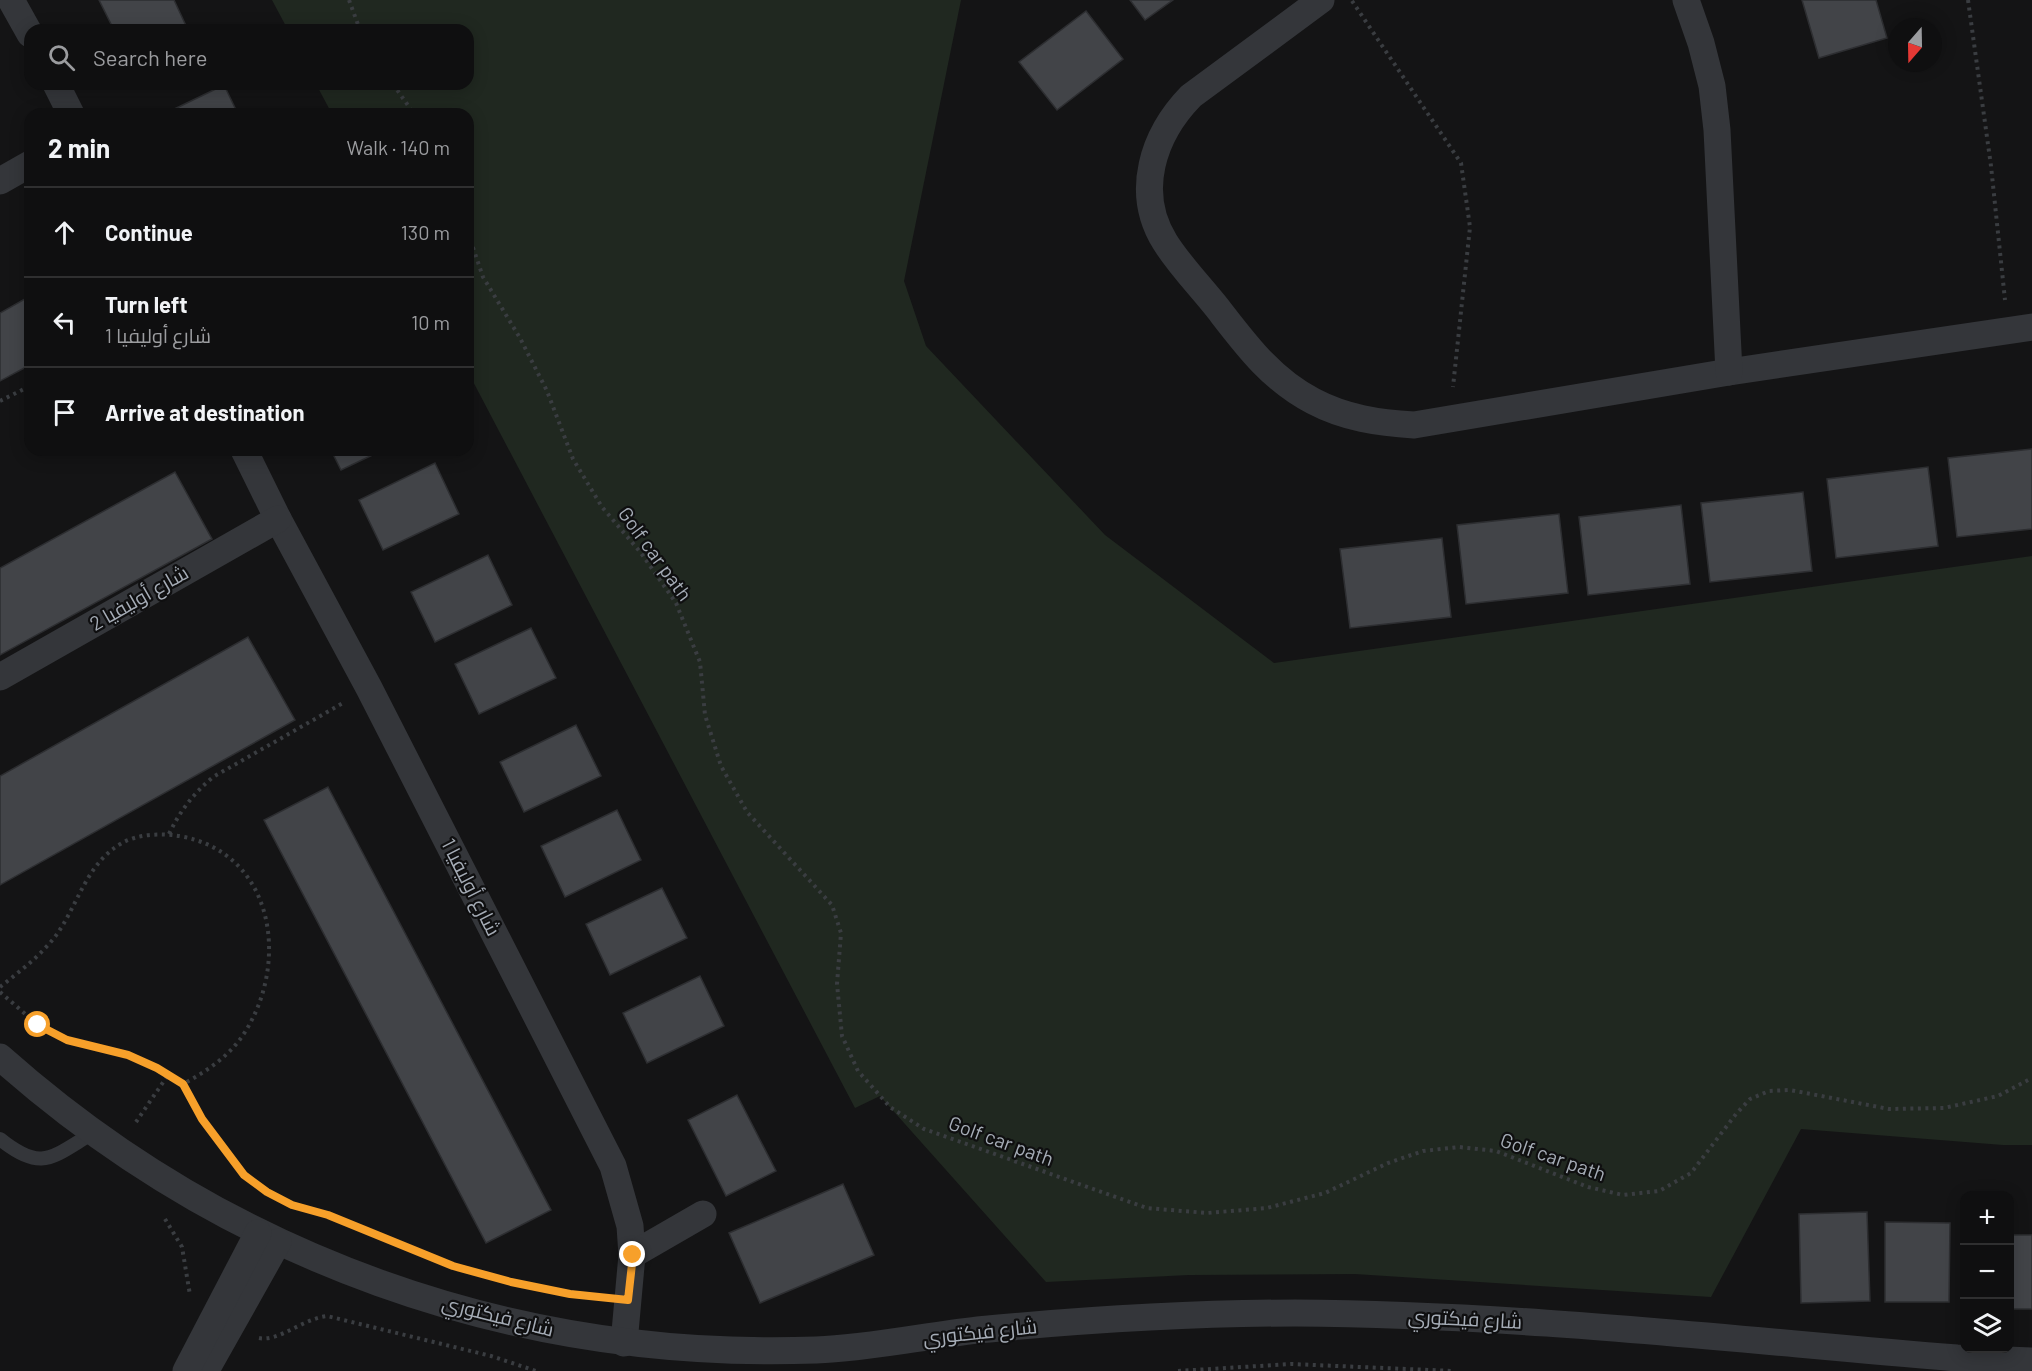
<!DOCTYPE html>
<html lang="en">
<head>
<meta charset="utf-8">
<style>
	:root { --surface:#0f0f10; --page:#1d1d1e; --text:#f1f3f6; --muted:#9b9c9f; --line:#2f2f30 }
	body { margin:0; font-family:Barlow,Cairo,sans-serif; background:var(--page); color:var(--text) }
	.controls { position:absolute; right:18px; bottom:18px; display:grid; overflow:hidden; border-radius:12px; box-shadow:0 3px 15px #0003 }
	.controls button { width:54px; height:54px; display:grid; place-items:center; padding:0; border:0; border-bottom:2px solid var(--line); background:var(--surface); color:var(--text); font:30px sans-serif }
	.compass { position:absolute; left:1888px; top:18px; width:54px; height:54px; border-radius:50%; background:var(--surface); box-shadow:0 3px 15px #0003; rotate:200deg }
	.stop { position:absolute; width:18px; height:18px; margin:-14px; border:4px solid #f7a02a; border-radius:50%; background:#fff }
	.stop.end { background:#f7a02a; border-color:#fff; box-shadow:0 2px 6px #0008 }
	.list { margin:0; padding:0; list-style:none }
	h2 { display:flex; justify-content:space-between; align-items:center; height:78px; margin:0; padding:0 24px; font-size:26px }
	h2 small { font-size:20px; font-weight:400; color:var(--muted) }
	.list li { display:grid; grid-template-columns:39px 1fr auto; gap:18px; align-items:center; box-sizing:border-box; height:90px; padding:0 24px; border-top:2px solid var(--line) }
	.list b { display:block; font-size:22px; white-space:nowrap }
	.list p { margin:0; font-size:20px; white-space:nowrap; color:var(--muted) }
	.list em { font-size:20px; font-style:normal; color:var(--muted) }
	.icon { flex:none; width:33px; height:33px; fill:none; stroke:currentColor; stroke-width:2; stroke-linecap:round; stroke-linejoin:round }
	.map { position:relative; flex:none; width:2032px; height:1371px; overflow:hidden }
	.search { position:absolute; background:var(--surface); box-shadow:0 3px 15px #0003; left:24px; top:24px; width:450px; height:66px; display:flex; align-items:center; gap:15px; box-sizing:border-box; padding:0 21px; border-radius:18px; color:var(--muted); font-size:22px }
	.panel { position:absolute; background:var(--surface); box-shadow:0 3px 15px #0003; left:24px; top:108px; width:450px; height:348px; border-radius:18px }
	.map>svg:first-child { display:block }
	.green { fill:#202820 }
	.building { fill:#424448; stroke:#2d2e31; stroke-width:1.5 }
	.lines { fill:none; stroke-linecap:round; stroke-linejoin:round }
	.path { stroke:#3a3d41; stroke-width:4; stroke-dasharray:3 4.5; stroke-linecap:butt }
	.lane { stroke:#34363a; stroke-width:14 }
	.street { stroke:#34363a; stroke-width:27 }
	.route { stroke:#f7a02a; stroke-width:8 }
	.labels { text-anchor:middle; stroke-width:4.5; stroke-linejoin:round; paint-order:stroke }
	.street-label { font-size:20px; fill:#a5acb6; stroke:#0f0f10 }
</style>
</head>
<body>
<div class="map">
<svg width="2032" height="1371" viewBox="0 0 2032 1371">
	<rect width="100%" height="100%" fill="#141415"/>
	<!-- green -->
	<path class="green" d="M272 0H961L904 281 926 346 1105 535 1274 663 2032 556V1145H2003L1801 1129 1711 1297 1355 1274 1189 1275 1046 1282 880 1096 855 1108 468 372V114H332L316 84H468V30H288Z"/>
	<!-- building -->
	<g class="building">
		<path d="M99 0H174L188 30H114Z"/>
		<path d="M1130 0H1173L1145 20Z"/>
		<path d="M1802 0H1876L1887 38 1819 58Z"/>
		<path d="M1086 11 1123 59 1057 110 1019 62Z"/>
		<path d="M224 85 238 114H164Z"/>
		<path d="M30 296V365L0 381V313Z"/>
		<path d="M2032 449V529L1957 537 1948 458Z"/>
		<path d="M331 450H383L341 470Z"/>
		<path d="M435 463 459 514 383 550 359 500Z"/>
		<path d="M1928 467 1938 546 1836 558 1827 479Z"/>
		<path d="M175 472 212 539 0 655V568Z"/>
		<path d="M1803 492 1812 571 1710 582 1701 503Z"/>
		<path d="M1681 505 1690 584 1588 595 1579 517Z"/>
		<path d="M1559 514 1568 593 1466 604 1457 525Z"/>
		<path d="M1442 538 1451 617 1350 628 1340 549Z"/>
		<path d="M488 555 512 605 435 642 411 592Z"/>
		<path d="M531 628 556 678 479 714 455 664Z"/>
		<path d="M248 637 295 720 0 885V776Z"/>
		<path d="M576 725 601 776 524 812 500 762Z"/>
		<path d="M328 787 551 1210 486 1243 264 820Z"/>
		<path d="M617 810 641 860 565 897 541 846Z"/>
		<path d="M662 888 687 938 610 975 586 924Z"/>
		<path d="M700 976 724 1026 647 1063 623 1013Z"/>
		<path d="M737 1095 776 1171 726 1196 688 1120Z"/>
		<path d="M843 1184 874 1255 760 1303 729 1233Z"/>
		<path d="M1867 1212 1870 1301 1801 1303 1799 1214Z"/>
		<path d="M1885 1222 1950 1223 1949 1302H1885Z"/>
		<rect x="2010" y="1235" width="22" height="74"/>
	</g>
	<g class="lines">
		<!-- path -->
		<g class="path">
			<path d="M349 0 360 30"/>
			<path d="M1968 0 1991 166 2005 300"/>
			<path d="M1352 1 1461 163 1470 227 1453 387"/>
			<path d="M393 84 414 114"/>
			<path d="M468 233 483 277 520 338 547 391 573 459 602 507 641 553 676 603 700 662 705 715 721 766 747 812 832 905 841 933 837 984 842 1036 858 1071 890 1107 924 1129 1147 1208 1207 1213 1267 1208 1325 1193 1388 1163 1423 1151 1459 1147 1496 1151 1588 1187 1623 1195 1659 1191 1691 1173 1736 1114 1750 1099 1769 1091 1790 1090 1889 1109 1944 1108 1998 1096 2032 1078"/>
			<path d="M0 401 30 386"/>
			<path d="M169 834C180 811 193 794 213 777L343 703"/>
			<path d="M0 987C19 972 39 957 54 938 78 907 85 864 122 843 138 834 161 833 179 836 274 852 290 961 245 1032 230 1056 207 1071 183 1084"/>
			<path d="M0 992 38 1025 67 1040 128 1055 183 1084 202 1119 226 1152 244 1175 267 1192 292 1205 328 1215 453 1266 511 1282 598 1297"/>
			<path d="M136 1122 168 1075"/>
			<path d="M165 1219 182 1247 190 1295"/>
			<path d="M259 1338C279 1342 302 1319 327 1316L491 1356 536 1371"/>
			<path d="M1178 1371 1291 1364 1453 1371"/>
		</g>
		<!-- lane -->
		<path class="lane" d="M0 1139C42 1173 52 1157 93 1133"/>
		<!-- street -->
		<g class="street">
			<path d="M11 0 30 34"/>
			<path d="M1321 0 1191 96C1153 135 1134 192 1165 242 1180 266 1201 287 1219 310 1246 345 1272 380 1313 401 1345 418 1379 423 1414 425L1729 372 2032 327"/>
			<path d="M1686 0 1701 43 1712 86 1717 130 1729 372"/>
			<path d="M56 84 71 114"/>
			<path d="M0 181 30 164"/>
			<path d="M244 450 278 519 369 688 613 1166 630 1226 632 1255 624 1343"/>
			<path d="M0 677 278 519"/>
			<path d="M0 1057C226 1258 514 1361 816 1350 870 1348 924 1336 978 1330 1083 1320 1189 1313 1295 1313 1516 1314 1737 1340 1957 1358L2032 1361"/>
			<path d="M632 1255 703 1214"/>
			<path d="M206 1370 278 1242"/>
			<path d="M186 1371 258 1233"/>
		</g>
	</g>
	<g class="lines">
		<!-- route -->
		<path class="route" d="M38 1025 67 1040 128 1055 157 1068 183 1084 202 1119 244 1175 267 1192 292 1205 328 1215 453 1266 511 1282 570 1294 628 1300 633 1255"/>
	</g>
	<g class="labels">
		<!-- street labels -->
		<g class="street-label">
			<text transform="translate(655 554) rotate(54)" y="7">Golf car path</text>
			<text transform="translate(139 598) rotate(-30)" y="7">شارع أوليفيا 2</text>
			<text transform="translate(471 887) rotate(63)" y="7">شارع أوليفيا 1</text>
			<text transform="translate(1001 1141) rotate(20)" y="7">Golf car path</text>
			<text transform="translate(1553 1157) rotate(19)" y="7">Golf car path</text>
			<text transform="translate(498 1316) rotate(14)" y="7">شارع فيكتوري</text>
			<text transform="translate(1465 1319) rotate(3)" y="7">شارع فيكتوري</text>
			<text transform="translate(980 1332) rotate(-6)" y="7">شارع فيكتوري</text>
		</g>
	</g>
</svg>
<div class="controls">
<button>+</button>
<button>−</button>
<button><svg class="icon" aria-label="layers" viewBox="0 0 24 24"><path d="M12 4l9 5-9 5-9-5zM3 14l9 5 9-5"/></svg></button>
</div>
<svg class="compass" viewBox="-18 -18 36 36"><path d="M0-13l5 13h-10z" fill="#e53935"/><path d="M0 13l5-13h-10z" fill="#9b9c9f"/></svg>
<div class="stop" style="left:38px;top:1025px"></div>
<div class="stop end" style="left:633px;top:1255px"></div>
<div class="search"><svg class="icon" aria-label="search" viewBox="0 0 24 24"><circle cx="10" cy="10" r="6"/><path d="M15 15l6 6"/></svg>Search here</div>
<section class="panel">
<h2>2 min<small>Walk · 140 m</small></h2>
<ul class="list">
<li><svg class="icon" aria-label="ahead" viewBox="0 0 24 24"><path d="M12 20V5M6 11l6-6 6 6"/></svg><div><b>Continue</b></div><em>130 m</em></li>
<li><svg class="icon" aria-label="left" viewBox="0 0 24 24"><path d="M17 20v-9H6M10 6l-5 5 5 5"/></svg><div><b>Turn left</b><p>شارع أوليفيا 1</p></div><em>10 m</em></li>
<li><svg class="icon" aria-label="arrive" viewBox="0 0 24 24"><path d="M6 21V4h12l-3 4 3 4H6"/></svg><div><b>Arrive at destination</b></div></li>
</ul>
</section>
</div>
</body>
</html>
